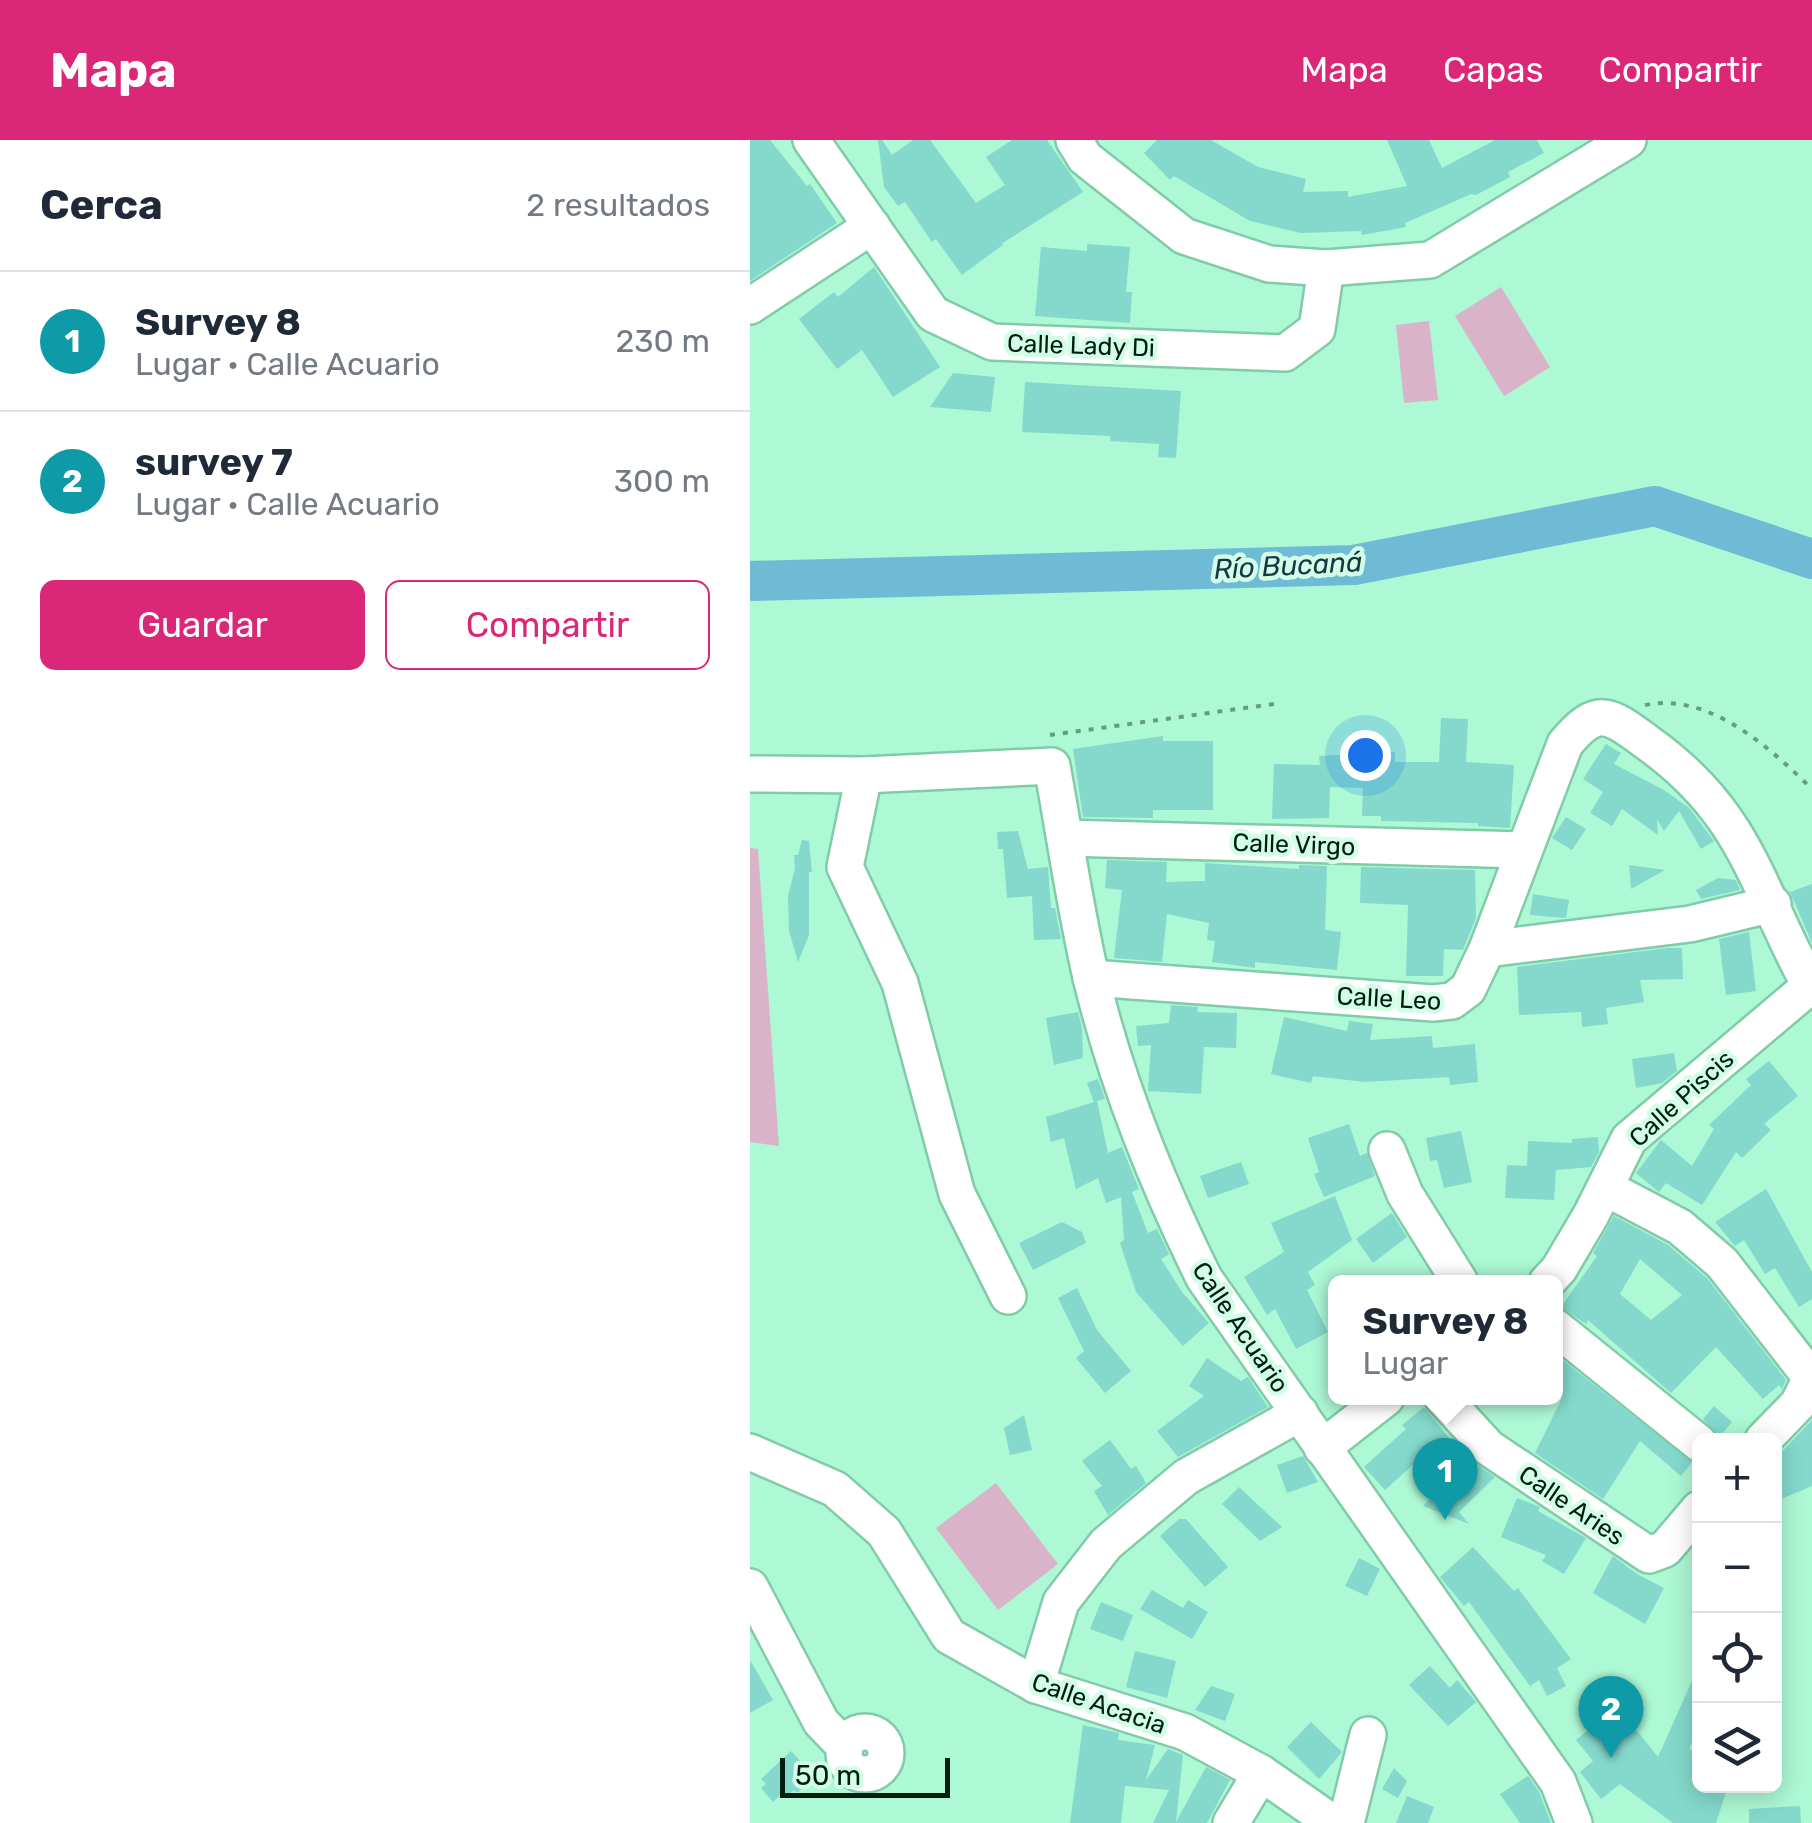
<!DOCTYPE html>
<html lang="es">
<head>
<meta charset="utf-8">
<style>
	:root { --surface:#fff; --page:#f2f2f3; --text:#1f2937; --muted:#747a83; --line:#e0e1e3; --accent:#db2777 }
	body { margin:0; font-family:Rubik,sans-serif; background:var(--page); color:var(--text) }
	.controls { position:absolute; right:30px; bottom:30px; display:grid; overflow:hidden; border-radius:15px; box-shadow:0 5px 25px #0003 }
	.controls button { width:90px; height:90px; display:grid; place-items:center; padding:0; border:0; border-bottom:2px solid var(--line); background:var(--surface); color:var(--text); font:50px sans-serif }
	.scale { position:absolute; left:30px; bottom:25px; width:170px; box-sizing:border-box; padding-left:10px; border:5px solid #001d11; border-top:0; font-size:28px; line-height:35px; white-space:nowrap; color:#001d11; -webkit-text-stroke:8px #d2fee8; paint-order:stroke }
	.you { position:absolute; left:615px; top:615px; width:35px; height:35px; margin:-25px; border:8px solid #fff; border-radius:50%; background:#1a73e8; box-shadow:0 0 0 15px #1a73e833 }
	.badge { display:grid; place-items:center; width:65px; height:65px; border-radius:50%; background:var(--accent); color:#fff; font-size:32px; font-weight:700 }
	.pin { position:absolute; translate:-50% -82px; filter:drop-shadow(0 2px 5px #0008) }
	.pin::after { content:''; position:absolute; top:52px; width:35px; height:30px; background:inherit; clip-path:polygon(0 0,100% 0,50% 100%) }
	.popup { position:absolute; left:578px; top:1135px; width:235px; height:130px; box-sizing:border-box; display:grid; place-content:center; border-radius:15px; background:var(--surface); filter:drop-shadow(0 2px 8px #0005); font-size:32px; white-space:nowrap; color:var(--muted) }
	.popup b { font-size:38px; color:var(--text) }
	.popup::after { content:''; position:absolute; left:50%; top:100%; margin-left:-20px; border:20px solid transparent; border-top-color:var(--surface) }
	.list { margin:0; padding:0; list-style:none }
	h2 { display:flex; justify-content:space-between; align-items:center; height:130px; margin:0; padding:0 40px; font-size:42px }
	h2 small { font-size:32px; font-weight:400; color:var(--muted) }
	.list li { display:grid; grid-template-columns:65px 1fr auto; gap:30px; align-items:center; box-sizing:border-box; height:140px; padding:0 40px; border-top:2px solid var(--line) }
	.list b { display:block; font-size:38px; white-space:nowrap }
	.list p { margin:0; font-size:32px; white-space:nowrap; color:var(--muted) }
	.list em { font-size:32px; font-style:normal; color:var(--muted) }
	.actions { display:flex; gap:20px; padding:30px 40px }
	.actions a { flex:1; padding:22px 0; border:2px solid var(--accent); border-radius:15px; text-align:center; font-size:35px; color:var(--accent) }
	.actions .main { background:var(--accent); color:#fff }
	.icon { flex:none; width:55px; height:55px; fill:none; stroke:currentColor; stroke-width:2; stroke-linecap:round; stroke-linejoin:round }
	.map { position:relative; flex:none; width:1062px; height:1683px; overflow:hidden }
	header { display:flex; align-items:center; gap:60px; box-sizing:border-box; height:140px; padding:0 50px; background:var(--accent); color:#fff }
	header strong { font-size:48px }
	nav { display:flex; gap:55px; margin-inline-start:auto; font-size:35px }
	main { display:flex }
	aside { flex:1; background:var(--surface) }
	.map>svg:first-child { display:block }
	.green { fill:#d9b4c9 }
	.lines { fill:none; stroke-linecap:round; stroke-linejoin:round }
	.river { stroke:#6fbad5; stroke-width:40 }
	.building { fill:#84d9cc; fill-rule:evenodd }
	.minor-casing { stroke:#81cba9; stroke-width:40 }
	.path { stroke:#659c83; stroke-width:4; stroke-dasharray:5 8; stroke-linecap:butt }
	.minor { stroke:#fff; stroke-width:35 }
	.labels { text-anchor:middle; stroke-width:9; stroke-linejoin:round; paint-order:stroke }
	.street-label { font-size:25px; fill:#001d11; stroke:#d2fee8 }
	.water-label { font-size:28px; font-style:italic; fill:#153844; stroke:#d2fee8 }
</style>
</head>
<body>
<header>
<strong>Mapa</strong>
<nav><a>Mapa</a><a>Capas</a><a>Compartir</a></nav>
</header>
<main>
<aside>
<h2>Cerca<small>2 resultados</small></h2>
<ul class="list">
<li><span class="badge" style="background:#0f9aa8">1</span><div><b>Survey 8</b><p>Lugar · Calle Acuario</p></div><em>230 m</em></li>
<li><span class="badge" style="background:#0f9aa8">2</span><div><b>survey 7</b><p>Lugar · Calle Acuario</p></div><em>300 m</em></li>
</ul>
<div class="actions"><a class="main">Guardar</a><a>Compartir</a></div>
</aside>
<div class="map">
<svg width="1062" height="1683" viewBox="0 0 1062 1683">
	<rect width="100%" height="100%" fill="#adf8d5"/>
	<!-- green -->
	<g class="green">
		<path d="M751 147 800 227 754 256 705 176Z"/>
		<path d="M679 181 688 260 654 263 646 185Z"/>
		<path d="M0 708 8 709 29 1006 0 1002Z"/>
		<path d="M246 1343 308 1424 248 1470 186 1388Z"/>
	</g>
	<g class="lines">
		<!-- river -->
		<path class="river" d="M0 441 604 425 905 366 1062 419"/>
	</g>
	<!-- building -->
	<g class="building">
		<path d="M0 0H20L57 46 60 44 87 83 0 141Z"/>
		<path d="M128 0H132L142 15 163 0H180L226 63 255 45 236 17 262 0H297L333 52 251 104H254L212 135 186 99 182 102 155 62 148 66 134 47Z"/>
		<path d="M407 0H461L508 27 556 39 553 52 598 51V57L657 46 637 0H679L692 28 745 0H787L794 13 758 32 760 37 726 55 721 54 655 83 656 87 612 95 611 91 551 93 500 81 424 36 420 40 394 13Z"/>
		<path d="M337 104 380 107 376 152H382L380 183 285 176 291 107 337 111Z"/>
		<path d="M124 127 190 227 143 257 112 210 87 229 49 179 84 152 88 157Z"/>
		<path d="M203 233 245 237 241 272 180 267Z"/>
		<path d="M275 242 431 251 426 318 408 317 409 304 360 301V296L272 292Z"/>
		<path d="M691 578 718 579 716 622 764 625 760 688 728 686V683L631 681V676H612L613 648 580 647 579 678 522 679 524 624 570 625 569 616 645 612V622H689Z"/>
		<path d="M413 596V601H463V670H403V678L333 677 323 609Z"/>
		<path d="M856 604 871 613 864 624 914 650 939 668 964 701 951 709 929 671 914 691 907 679 908 695 872 669 862 686 840 673 853 652 833 639Z"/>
		<path d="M816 677 836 689 822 710 802 698Z"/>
		<path d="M268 691 278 729 298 727 301 768H305L311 799 284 800 282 756 257 758 253 709H248L247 692Z"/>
		<path d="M52 700 59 701 62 732H59V795L48 822 39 791 38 756 45 728 44 715H48Z"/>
		<path d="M357 720 417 722 416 742 455 741V723L549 729V725L577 726 575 790 591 792 587 830 505 822V828L462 822 465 801 457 800 459 783 417 774 412 822 364 818 372 750 355 748Z"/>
		<path d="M879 725 915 730 881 749Z"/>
		<path d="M611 727 725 730 726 778 713 810 694 809 693 836H656L658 765 610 763Z"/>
		<path d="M968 738 986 740 990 750 951 759 946 750Z"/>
		<path d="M1062 744V803L1040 752Z"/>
		<path d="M783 754 819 760 816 778 780 775Z"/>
		<path d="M999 792 1006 851 976 855 969 799Z"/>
		<path d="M917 808H932L933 839 890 840 894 862 856 868 858 884 832 887 831 872 769 875 767 827Z"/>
		<path d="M421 865 448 867 447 872 487 873 486 908 454 907 451 954 398 951 401 905 388 906 386 886 419 883Z"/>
		<path d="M328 872 332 888 333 918 304 925 296 878Z"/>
		<path d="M534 877 597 891 599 881 623 884 620 900 682 896 683 908 725 904 728 942 700 945 699 937 615 942 563 936 561 943 521 934Z"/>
		<path d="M924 913 927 931 912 943 886 948 882 919Z"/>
		<path d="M1019 921 1048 956 1014 984 1021 990 992 1018 986 1012 952 1065 916 1043 909 1052 886 1033 911 1000 942 1026 964 989 959 985 1001 945 996 939Z"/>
		<path d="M348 939 355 959 347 961 358 1013 372 1007 389 1049 382 1052 398 1093 407 1089 419 1114 411 1119 432 1152 459 1183 433 1206 386 1152 370 1103 374 1100 371 1057 356 1063 348 1038 326 1049 314 998 301 1002 296 977 344 962 337 943Z"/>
		<path d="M599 984 610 1016 617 1013 625 1036 574 1057 564 1034 569 1032 558 998Z"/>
		<path d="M711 991 722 1042 694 1048 687 1020 680 1021 676 998Z"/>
		<path d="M848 997 849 1012 841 1027 806 1030 804 1060 755 1058 757 1025 777 1026 778 1001 822 1003V999Z"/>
		<path d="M491 1022 499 1044 458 1058 450 1036Z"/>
		<path d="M1016 1049 1062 1132V1159L1049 1167 1025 1128 1015 1134 994 1100 985 1106 965 1082Z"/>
		<path d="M585 1056 602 1100 558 1132 565 1145 557 1150 578 1192 546 1209 525 1169 517 1175 494 1137 534 1112 521 1083Z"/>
		<path d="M642 1073 657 1097 623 1123 606 1099Z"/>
		<path d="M864 1076 918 1105 957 1138 1036 1240 1032 1249 1029 1245 1013 1259 966 1207 921 1253 838 1180 836 1184 811 1167 847 1116 843 1113ZM890 1119 932 1155 901 1180 870 1154Z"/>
		<path d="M312 1082 332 1092 336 1103 283 1130 269 1103Z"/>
		<path d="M327 1148 347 1190 381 1231 355 1253 326 1218 334 1211 308 1158Z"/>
		<path d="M805 1214 942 1322 931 1336 890 1301 853 1359 785 1313 812 1258 805 1252Z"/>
		<path d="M457 1218 491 1241 498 1237 518 1267 428 1317 407 1291 454 1256 439 1246Z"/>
		<path d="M964 1266 982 1282 969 1297 953 1279Z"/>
		<path d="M674 1267 721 1325 724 1323 745 1337 709 1372 719 1384 673 1366 697 1340 675 1314 635 1350 614 1327 656 1289 652 1285Z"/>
		<path d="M274 1275 282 1310 260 1315 254 1288Z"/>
		<path d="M1062 1280V1346L1024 1362V1320Z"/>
		<path d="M360 1300 381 1329 386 1326 396 1343 358 1375 344 1351 352 1346 332 1321Z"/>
		<path d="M553 1316 568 1342 537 1353 527 1325Z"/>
		<path d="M489 1347 521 1377 532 1387 510 1401 472 1364Z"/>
		<path d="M767 1358 790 1367 788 1371 836 1398 814 1434 792 1421 796 1415 751 1397Z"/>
		<path d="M429 1379H436L478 1427 455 1447 410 1396Z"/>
		<path d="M723 1407 764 1451 768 1448 821 1519 807 1528 816 1546 797 1556 789 1540 780 1546 719 1462 714 1466 690 1437Z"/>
		<path d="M863 1416 887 1434 914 1448 895 1484 843 1453Z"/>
		<path d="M609 1418 630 1429 617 1456 595 1446Z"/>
		<path d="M402 1450 433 1468 438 1460 458 1472 442 1499 390 1469Z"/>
		<path d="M351 1462 383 1475 373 1501 340 1489Z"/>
		<path d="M385 1511 426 1521 417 1558 376 1547Z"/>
		<path d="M0 1520 23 1560 0 1573Z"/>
		<path d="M950 1523V1586L939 1609 950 1612V1646H978L966 1683H923L870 1644 851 1659 830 1632 843 1621 826 1600 867 1566 908 1617Z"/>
		<path d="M680 1526 700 1548 707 1540 726 1562 698 1586 659 1545Z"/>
		<path d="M461 1546 485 1554 475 1581 445 1570Z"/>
		<path d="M561 1582 592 1612 569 1639 537 1607Z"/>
		<path d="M333 1585 369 1593 368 1600 405 1605 396 1640 418 1609 433 1615 426 1682 456 1627 480 1640 457 1683H403L419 1650 375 1646 371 1683H320Z"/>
		<path d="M41 1611 65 1637 47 1653 44 1650 37 1656 34 1652 23 1662 11 1648 16 1644 11 1639Z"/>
		<path d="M644 1628 657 1641 648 1658 632 1649Z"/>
		<path d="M778 1636 789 1652 801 1683H770L750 1654Z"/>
		<path d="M657 1656 684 1667 678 1683H646Z"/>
		<path d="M1050 1666 1051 1683H999V1669Z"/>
	</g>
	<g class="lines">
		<!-- minor casing -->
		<g class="minor-casing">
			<g id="minor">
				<path d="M61 0 183 174 242 202 535 213 567 189 576 128"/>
				<path d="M324 0 335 18 434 96 519 124 576 128 680 120 878 0"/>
				<path d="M0 166 122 86"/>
				<path d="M0 634 114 635 302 626C315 697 325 768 341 837 366 942 406 1041 454 1138L808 1642 824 1683"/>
				<path d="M114 635 95 727 150 843 207 1054 258 1156"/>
				<path d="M315 698 774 710"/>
				<path d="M737 809 940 784 1023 764"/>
				<path d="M341 838 683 863 702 861 718 849 737 809 815 604C848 564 860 575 898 603 999 675 1006 749 1062 849"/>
				<path d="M637 1010 655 1054 710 1142"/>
				<path d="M856 1048 930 1087 972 1123 1062 1239"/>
				<path d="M797 1142 809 1129 841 1075 879 999 1060 846"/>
				<path d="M805 1187 949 1303"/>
				<path d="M693 1258 739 1308 899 1415 915 1409 949 1369"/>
				<path d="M1013 1300 1048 1264 1061 1238"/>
				<path d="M572 1308 636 1258"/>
				<path d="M0 1312 85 1349 134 1392 199 1496 286 1545 435 1592 511 1633 583 1683"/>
				<path d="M0 1447 71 1582 95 1607"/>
				<path d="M286 1545 311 1462 356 1404 436 1337 550 1273"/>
				<circle cx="115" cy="1613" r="21"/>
				<path d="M481 1683 511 1633"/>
				<path d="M596 1683 618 1595"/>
			</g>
		</g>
		<!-- path -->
		<g class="path">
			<path d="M895 565C959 552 1019 607 1062 649"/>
			<path d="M300 595 531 563"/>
		</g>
		<!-- minor -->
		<use href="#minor" class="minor"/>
	</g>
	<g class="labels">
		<!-- street labels -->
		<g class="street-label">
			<text transform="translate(331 205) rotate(2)" y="9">Calle Lady Di</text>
			<text transform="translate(544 704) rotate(2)" y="9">Calle Virgo</text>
			<text transform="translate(639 858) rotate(3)" y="9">Calle Leo</text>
			<text transform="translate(931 958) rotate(-42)" y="9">Calle Piscis</text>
			<text transform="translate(491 1187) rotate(56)" y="9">Calle Acuario</text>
			<text transform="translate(822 1365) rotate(34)" y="9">Calle Aries</text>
			<text transform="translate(349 1563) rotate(19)" y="9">Calle Acacia</text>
		</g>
		<!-- water labels -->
		<g class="water-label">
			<text transform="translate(538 425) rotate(-3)" y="10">Río Bucaná</text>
		</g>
	</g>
</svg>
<div class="controls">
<button>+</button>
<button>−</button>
<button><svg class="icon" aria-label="locate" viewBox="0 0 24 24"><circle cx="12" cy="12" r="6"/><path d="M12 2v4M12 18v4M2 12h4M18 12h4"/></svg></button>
<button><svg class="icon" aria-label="layers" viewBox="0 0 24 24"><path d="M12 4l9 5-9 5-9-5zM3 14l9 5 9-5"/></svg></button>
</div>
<div class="scale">50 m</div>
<div class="you"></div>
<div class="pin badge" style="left:695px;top:1380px;background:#0f9aa8">1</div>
<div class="popup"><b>Survey 8</b>Lugar</div>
<div class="pin badge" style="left:861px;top:1618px;background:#0f9aa8">2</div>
</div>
</main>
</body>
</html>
